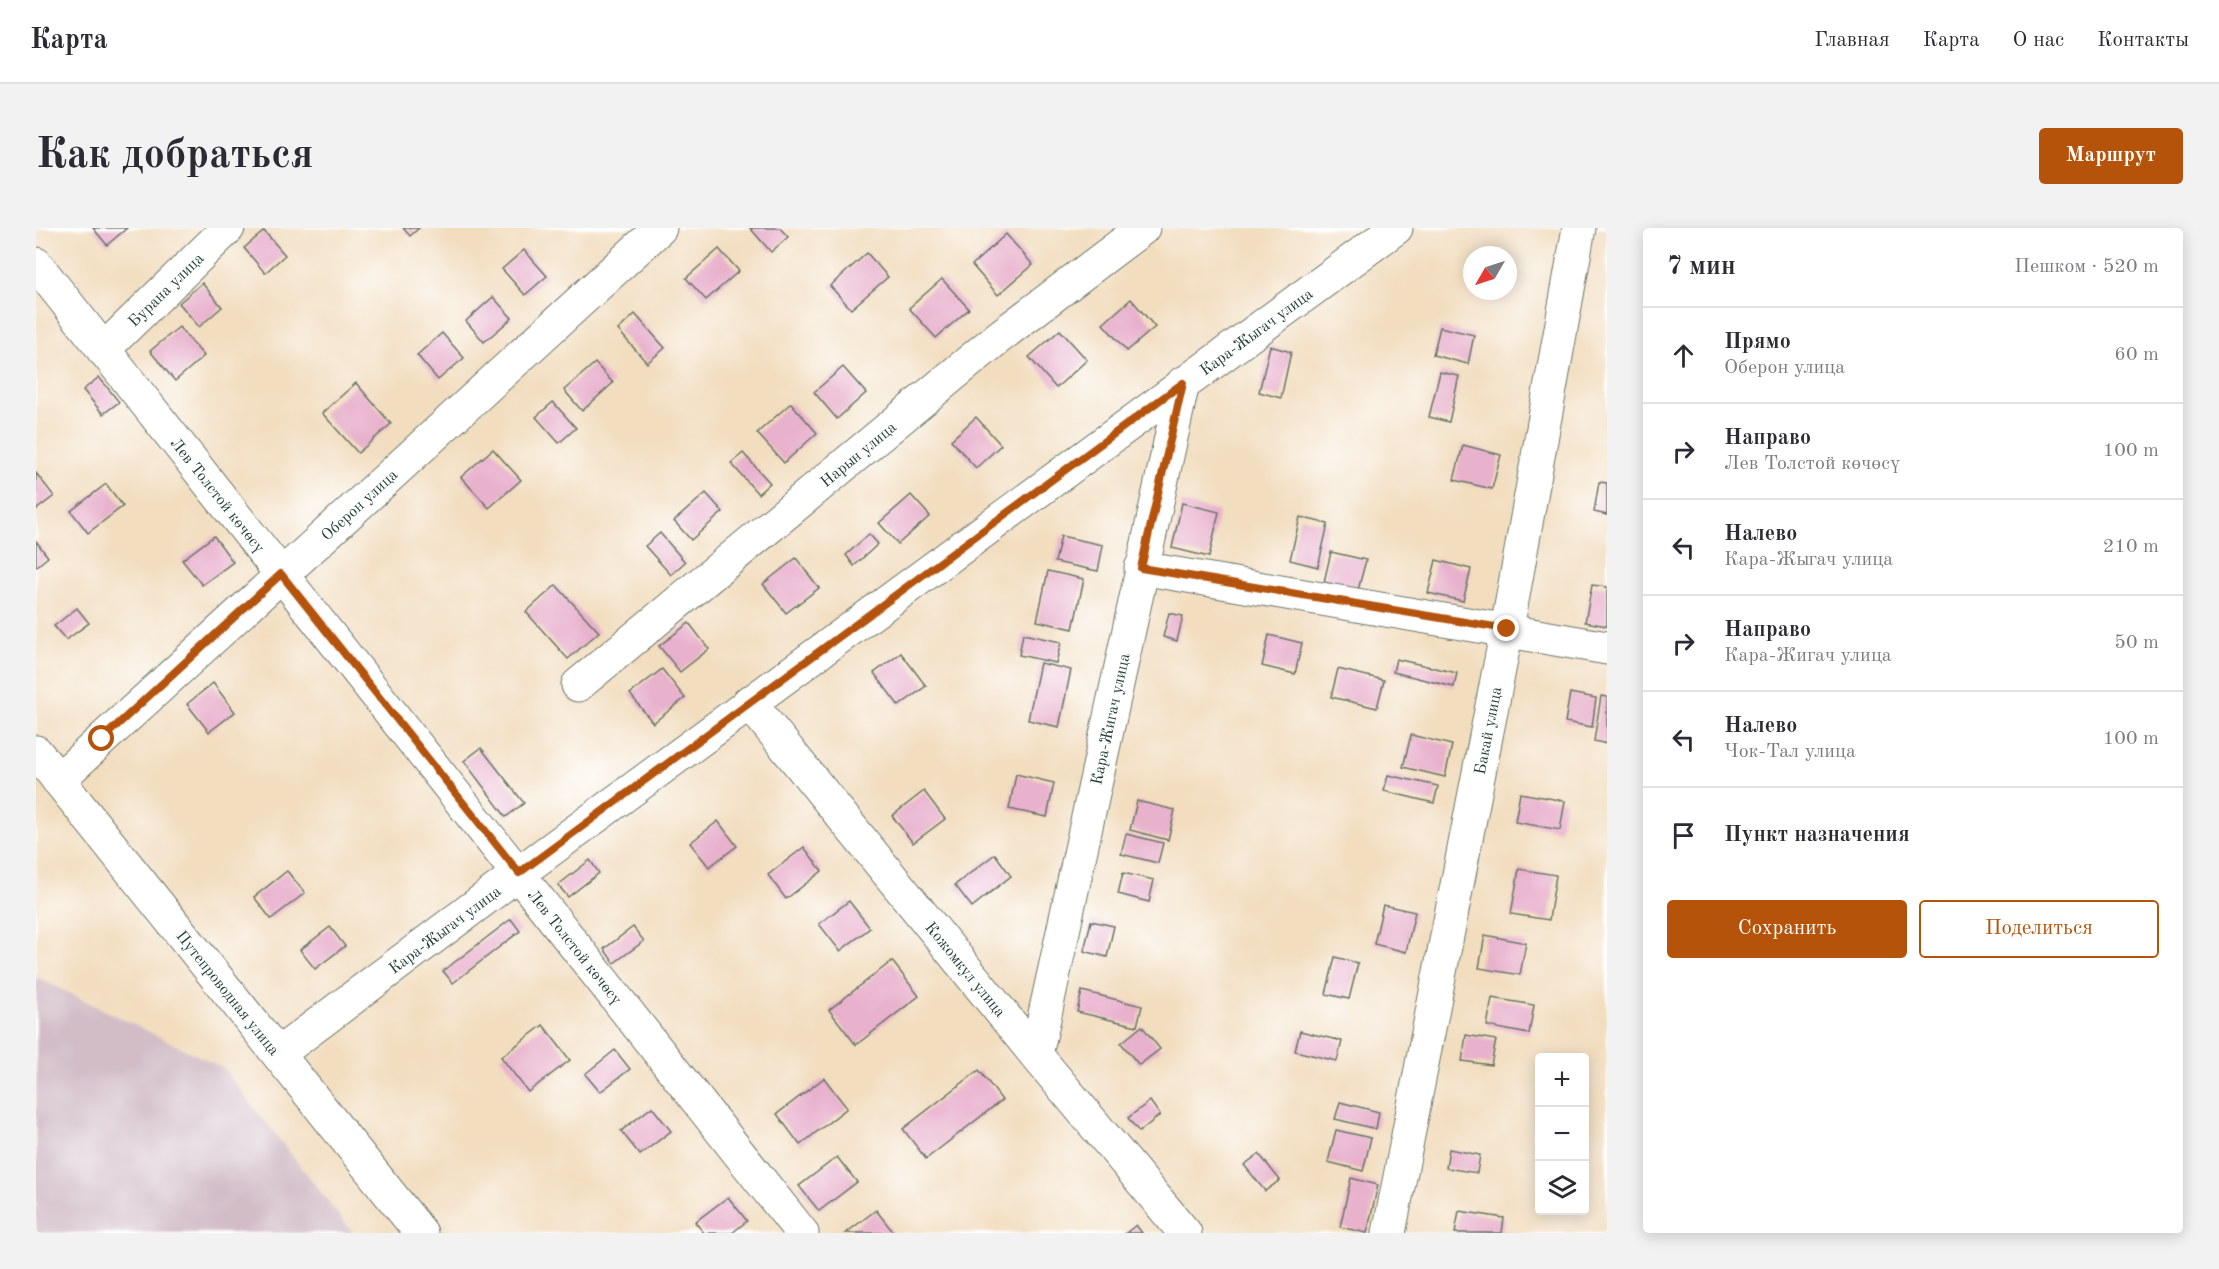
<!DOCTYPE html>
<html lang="ru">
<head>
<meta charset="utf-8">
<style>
	:root { --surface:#fff; --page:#f2f2f3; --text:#2b2b33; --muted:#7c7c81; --line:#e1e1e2; --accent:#b45309 }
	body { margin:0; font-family:"Old Standard TT",serif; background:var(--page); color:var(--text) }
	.controls { position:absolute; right:18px; bottom:18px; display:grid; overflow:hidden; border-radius:6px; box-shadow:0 3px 15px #0003 }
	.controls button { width:54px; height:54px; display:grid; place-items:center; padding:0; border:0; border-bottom:2px solid var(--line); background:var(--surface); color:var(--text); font:30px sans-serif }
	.compass { position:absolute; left:1427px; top:18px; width:54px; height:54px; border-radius:50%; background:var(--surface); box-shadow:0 3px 15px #0003; rotate:231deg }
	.stop { position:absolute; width:18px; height:18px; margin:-14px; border:4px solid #b45309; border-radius:50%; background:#fff }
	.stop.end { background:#b45309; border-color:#fff; box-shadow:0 2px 6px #0008 }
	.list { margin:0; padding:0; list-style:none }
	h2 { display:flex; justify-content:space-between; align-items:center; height:78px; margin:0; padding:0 24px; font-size:26px }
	h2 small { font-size:20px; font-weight:400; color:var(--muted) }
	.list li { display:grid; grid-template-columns:39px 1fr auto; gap:18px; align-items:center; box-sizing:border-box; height:96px; padding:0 24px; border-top:2px solid var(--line) }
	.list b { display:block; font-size:22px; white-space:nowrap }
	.list p { margin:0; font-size:20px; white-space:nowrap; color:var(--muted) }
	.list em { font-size:20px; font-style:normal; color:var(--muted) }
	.actions { display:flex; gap:12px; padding:18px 24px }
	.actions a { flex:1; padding:14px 0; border:2px solid var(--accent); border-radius:6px; text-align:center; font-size:21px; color:var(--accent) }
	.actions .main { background:var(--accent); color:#fff }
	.icon { flex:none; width:33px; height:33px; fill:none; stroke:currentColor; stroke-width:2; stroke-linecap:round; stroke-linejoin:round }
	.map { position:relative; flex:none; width:1571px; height:1005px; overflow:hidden; border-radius:6px }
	header { display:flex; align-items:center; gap:36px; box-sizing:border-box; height:84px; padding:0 30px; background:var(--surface); border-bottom:2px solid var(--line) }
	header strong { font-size:28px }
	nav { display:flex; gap:33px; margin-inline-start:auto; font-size:21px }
	.intro { display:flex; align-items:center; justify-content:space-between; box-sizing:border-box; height:144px; padding:0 36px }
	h1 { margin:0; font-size:42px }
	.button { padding:15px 27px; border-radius:6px; background:var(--accent); color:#fff; font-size:21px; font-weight:700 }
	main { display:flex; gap:36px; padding:0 36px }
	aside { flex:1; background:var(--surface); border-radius:6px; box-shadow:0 3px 15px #0003 }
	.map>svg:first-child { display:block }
	.industrial { fill:#d2bdc7 }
	.building { fill:#e8b1cc }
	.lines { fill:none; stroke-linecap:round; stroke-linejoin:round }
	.minor-casing { stroke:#697565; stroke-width:35 }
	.major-casing { stroke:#697565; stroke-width:35 }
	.minor { stroke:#fff; stroke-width:33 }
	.major { stroke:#fff; stroke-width:33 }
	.route { stroke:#b45309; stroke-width:8 }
	.labels { text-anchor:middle; stroke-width:4.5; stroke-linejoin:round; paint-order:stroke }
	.street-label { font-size:16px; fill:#1f3d34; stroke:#fff }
</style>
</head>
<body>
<header>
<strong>Карта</strong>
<nav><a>Главная</a><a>Карта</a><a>О нас</a><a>Контакты</a></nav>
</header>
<div class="intro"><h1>Как добраться</h1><a class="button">Маршрут</a></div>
<main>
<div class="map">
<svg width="1571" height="1005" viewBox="0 0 1571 1005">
	<rect width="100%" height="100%" fill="#fff"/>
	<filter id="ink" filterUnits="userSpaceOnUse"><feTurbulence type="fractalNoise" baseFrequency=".0167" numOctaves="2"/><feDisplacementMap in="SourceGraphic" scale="12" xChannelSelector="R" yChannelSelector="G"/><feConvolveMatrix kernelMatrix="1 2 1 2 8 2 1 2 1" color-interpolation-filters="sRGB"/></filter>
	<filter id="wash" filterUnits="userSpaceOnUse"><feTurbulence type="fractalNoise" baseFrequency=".008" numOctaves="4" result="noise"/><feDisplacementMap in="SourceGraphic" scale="24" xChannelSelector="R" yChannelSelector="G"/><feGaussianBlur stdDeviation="1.35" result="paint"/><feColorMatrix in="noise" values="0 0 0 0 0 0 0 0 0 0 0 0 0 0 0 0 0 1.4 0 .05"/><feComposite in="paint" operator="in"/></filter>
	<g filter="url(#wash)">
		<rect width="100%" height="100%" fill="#f2ddbf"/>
		<!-- industrial -->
		<path class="industrial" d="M0 749 187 840 317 1005H0Z"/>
		<g id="blocks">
			<!-- building -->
			<g class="building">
				<path d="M57 0H91L71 17Z"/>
				<path d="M367 0H383L374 8Z"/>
				<path d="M714 0H744L752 9 735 24Z"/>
				<path d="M228 3 249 27 229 45 208 20Z"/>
				<path d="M970 6 997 37 962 67 936 37Z"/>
				<path d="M683 21 703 43 670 72 650 50Z"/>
				<path d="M488 22 511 48 489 67 466 41Z"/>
				<path d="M831 25 852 49 815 81 794 58Z"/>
				<path d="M906 51 933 81 900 110 873 80Z"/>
				<path d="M166 55 186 79 163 99 143 75Z"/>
				<path d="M457 69 476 90 448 114 430 93Z"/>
				<path d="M1095 71 1119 99 1091 123 1067 96Z"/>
				<path d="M599 86 629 120 611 135 582 102Z"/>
				<path d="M143 99 168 128 139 153 114 123Z"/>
				<path d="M1404 99 1438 107 1432 136 1397 127Z"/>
				<path d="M1024 102 1051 132 1020 160 993 129Z"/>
				<path d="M406 105 428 130 402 152 381 127Z"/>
				<path d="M1234 118 1255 124 1245 170 1223 164Z"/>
				<path d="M559 135 577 155 546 183 528 162Z"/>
				<path d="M807 139 830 165 801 191 778 164Z"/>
				<path d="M1404 144 1423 148 1413 194 1393 189Z"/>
				<path d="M63 149 83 174 67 186 47 162Z"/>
				<path d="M320 155 355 196 322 225 286 185Z"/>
				<path d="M517 174 540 200 523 215 500 189Z"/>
				<path d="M755 175 781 205 748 235 721 205Z"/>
				<path d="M940 189 965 217 940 240 915 212Z"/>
				<path d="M1427 217 1465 227 1456 261 1418 252Z"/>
				<path d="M457 221 485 252 453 280 425 249Z"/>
				<path d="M707 225 734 255 722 266 695 235Z"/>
				<path d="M0 245 18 268 0 282Z"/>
				<path d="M1563 254 1571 255V287L1558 284Z"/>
				<path d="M70 256 87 278 52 305 35 283Z"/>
				<path d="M670 265 687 284 655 312 638 293Z"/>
				<path d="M875 267 894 288 862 316 843 295Z"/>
				<path d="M1146 275 1183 284 1173 329 1136 320Z"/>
				<path d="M1264 289 1292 296 1282 339 1254 332Z"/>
				<path d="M624 305 649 334 635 347 609 318Z"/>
				<path d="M833 306 842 316 818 338 810 327Z"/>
				<path d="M178 308 197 334 166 357 146 332Z"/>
				<path d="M1025 308 1067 317 1062 343 1019 334Z"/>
				<path d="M0 313 12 329 0 339Z"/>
				<path d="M1295 324 1330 332 1322 362 1288 354Z"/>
				<path d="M760 330 783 360 750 385 727 356Z"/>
				<path d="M1400 332 1435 341 1427 373 1392 365Z"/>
				<path d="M1012 343 1048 351 1037 401 1001 393Z"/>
				<path d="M520 357 563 404 532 431 490 384Z"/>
				<path d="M1556 357 1571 359V398L1549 394Z"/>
				<path d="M41 380 53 395 30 412 18 398Z"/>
				<path d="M1133 385 1147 388 1141 413 1127 409Z"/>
				<path d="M653 395 673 421 644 444 623 418Z"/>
				<path d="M987 406 1025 414 1020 435 983 427Z"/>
				<path d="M1233 407 1266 415 1259 446 1226 438Z"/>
				<path d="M865 425 890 458 863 478 838 445Z"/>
				<path d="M1360 431 1421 445 1418 459 1357 444Z"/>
				<path d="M1004 435 1035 442 1023 499 992 492Z"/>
				<path d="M626 441 649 470 617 495 594 466Z"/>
				<path d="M1302 441 1348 452 1341 480 1295 469Z"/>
				<path d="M177 455 199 484 173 504 151 476Z"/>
				<path d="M1534 465 1560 470 1556 499 1529 494Z"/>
				<path d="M1565 468 1571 469V516L1558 513Z"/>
				<path d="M1375 507 1416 517 1409 549 1367 539Z"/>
				<path d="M445 520 488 575 470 589 428 533Z"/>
				<path d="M980 546 1018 555 1011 589 973 581Z"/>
				<path d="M1352 547 1402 558 1398 575 1348 563Z"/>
				<path d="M888 563 909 591 877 615 856 588Z"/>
				<path d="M1484 565 1529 573 1524 602 1479 594Z"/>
				<path d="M1101 573 1139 582 1132 612 1094 602Z"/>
				<path d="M682 593 701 618 673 639 654 615Z"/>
				<path d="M1090 606 1127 615 1122 635 1085 626Z"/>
				<path d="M768 619 786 643 750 671 732 647Z"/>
				<path d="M959 626 975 648 936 679 919 657Z"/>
				<path d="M554 632 563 645 532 669 522 657Z"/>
				<path d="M1483 641 1520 647 1513 692 1475 686Z"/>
				<path d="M251 643 269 665 235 691 218 669Z"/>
				<path d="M1087 645 1118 652 1113 674 1082 666Z"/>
				<path d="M813 673 834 700 804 723 783 696Z"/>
				<path d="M1347 677 1379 684 1370 724 1338 716Z"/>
				<path d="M475 691 484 703 417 755 407 743Z"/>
				<path d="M1055 693 1078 698 1071 729 1048 723Z"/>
				<path d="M294 699 309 718 279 741 264 722Z"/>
				<path d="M597 699 608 713 578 735 568 721Z"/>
				<path d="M1449 707 1490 715 1484 747 1443 740Z"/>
				<path d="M1299 729 1322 735 1313 771 1290 766Z"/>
				<path d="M856 733 883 768 820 817 793 782Z"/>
				<path d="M1046 763 1106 778 1101 798 1041 784Z"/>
				<path d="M1456 770 1498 777 1493 806 1451 798Z"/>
				<path d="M507 797 534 832 492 864 465 829Z"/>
				<path d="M1106 798 1124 821 1103 837 1085 815Z"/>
				<path d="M1264 803 1306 813 1301 833 1259 823Z"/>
				<path d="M1430 807 1460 812 1455 837 1426 833Z"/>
				<path d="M579 822 594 841 564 864 549 846Z"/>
				<path d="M943 842 966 872 890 931 867 901Z"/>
				<path d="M788 850 811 880 764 917 741 886Z"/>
				<path d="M1114 873 1124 887 1103 904 1092 890Z"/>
				<path d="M1304 874 1343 884 1340 901 1299 891Z"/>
				<path d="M616 879 635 903 604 927 585 903Z"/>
				<path d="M1300 902 1335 910 1327 943 1292 934Z"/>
				<path d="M1413 921 1444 927 1441 945 1410 940Z"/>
				<path d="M1223 926 1244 952 1229 963 1208 937Z"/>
				<path d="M801 929 821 954 783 983 763 958Z"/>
				<path d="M1315 950 1342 957 1331 1005 1304 999Z"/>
				<path d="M692 969 711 993 696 1005H668L659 994Z"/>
				<path d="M840 982 858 1005H810Z"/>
				<path d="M1423 983 1468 990 1466 1005H1419Z"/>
				<path d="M1100 997 1106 1005H1090Z"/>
			</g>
		</g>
	</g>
	<g filter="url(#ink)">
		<use href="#blocks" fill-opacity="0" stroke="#697565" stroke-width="1.5"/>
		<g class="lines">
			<!-- minor casing -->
			<g class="minor-casing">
				<g id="minor">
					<path id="s1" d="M0 36 766 1005"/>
					<path id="s2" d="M67 122 192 0"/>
					<path d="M1105 340 1571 420"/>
					<path id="s3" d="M542 457 963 109 1107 0"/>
					<path id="s4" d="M713 474 1000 827 1149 1005"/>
					<path id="s5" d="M22 552 624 0"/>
					<path id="s6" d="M242 826 483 645 1360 0"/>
					<path id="s7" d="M1000 827 1147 155"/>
					<path id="s8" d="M1353 1005 1471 401 1543 0"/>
				</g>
			</g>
			<!-- major casing -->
			<g class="major-casing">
				<g id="major">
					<path id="s9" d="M0 524 385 1005"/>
				</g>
			</g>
			<!-- minor -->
			<use href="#minor" class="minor"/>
			<!-- major -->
			<use href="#major" class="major"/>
		</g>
	</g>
	<g class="lines" filter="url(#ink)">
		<!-- route -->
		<path class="route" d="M66 511 245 346 483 645 1147 155 1105 340 1471 401"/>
	</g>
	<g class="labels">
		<!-- street labels -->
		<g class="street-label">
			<text dy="6" stroke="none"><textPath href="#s2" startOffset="87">Бурана улица</textPath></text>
			<text dy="6" stroke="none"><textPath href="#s6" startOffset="1216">Кара-Жыгач улица</textPath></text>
			<text dy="6" stroke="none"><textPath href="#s3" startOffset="363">Нарын улица</textPath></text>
			<text dy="6" stroke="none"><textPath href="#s1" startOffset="294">Лев Толстой көчөсү</textPath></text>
			<text dy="6" stroke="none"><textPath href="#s5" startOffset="408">Оберон улица</textPath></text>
			<text dy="6" stroke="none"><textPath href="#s7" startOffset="344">Кара-Жигач улица</textPath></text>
			<text dy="6" stroke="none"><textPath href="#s8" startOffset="512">Бакай улица</textPath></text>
			<text dy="6" stroke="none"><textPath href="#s6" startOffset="208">Кара-Жыгач улица</textPath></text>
			<text dy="6" stroke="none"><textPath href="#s1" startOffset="870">Лев Толстой көчөсү</textPath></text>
			<text dy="6" stroke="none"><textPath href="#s4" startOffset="344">Кожомкул улица</textPath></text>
			<text dy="6" stroke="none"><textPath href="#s9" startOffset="308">Путепроводная улица</textPath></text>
		</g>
	</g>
</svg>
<div class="controls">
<button>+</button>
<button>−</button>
<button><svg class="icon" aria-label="layers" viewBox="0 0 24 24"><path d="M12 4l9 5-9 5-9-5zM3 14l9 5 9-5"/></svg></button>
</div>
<svg class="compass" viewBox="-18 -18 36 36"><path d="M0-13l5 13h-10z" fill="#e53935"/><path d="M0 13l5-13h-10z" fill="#7c7c81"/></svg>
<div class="stop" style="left:66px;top:511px"></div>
<div class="stop end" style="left:1471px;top:401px"></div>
</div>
<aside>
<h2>7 мин<small>Пешком · 520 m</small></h2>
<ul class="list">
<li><svg class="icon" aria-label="ahead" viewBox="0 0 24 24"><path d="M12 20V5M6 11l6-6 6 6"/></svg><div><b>Прямо</b><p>Оберон улица</p></div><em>60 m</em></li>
<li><svg class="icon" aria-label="right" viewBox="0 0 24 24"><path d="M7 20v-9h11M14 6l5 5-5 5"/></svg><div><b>Направо</b><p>Лев Толстой көчөсү</p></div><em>100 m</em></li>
<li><svg class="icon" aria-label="left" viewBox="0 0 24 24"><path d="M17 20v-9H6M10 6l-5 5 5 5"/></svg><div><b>Налево</b><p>Кара-Жыгач улица</p></div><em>210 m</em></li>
<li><svg class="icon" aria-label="right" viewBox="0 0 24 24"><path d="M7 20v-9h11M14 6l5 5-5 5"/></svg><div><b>Направо</b><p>Кара-Жигач улица</p></div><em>50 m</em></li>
<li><svg class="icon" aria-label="left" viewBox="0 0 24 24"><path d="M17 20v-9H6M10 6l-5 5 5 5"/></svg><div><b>Налево</b><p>Чок-Тал улица</p></div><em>100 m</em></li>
<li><svg class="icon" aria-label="arrive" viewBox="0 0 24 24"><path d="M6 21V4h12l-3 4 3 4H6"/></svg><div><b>Пункт назначения</b></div></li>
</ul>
<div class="actions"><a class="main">Сохранить</a><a>Поделиться</a></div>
</aside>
</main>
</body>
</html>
